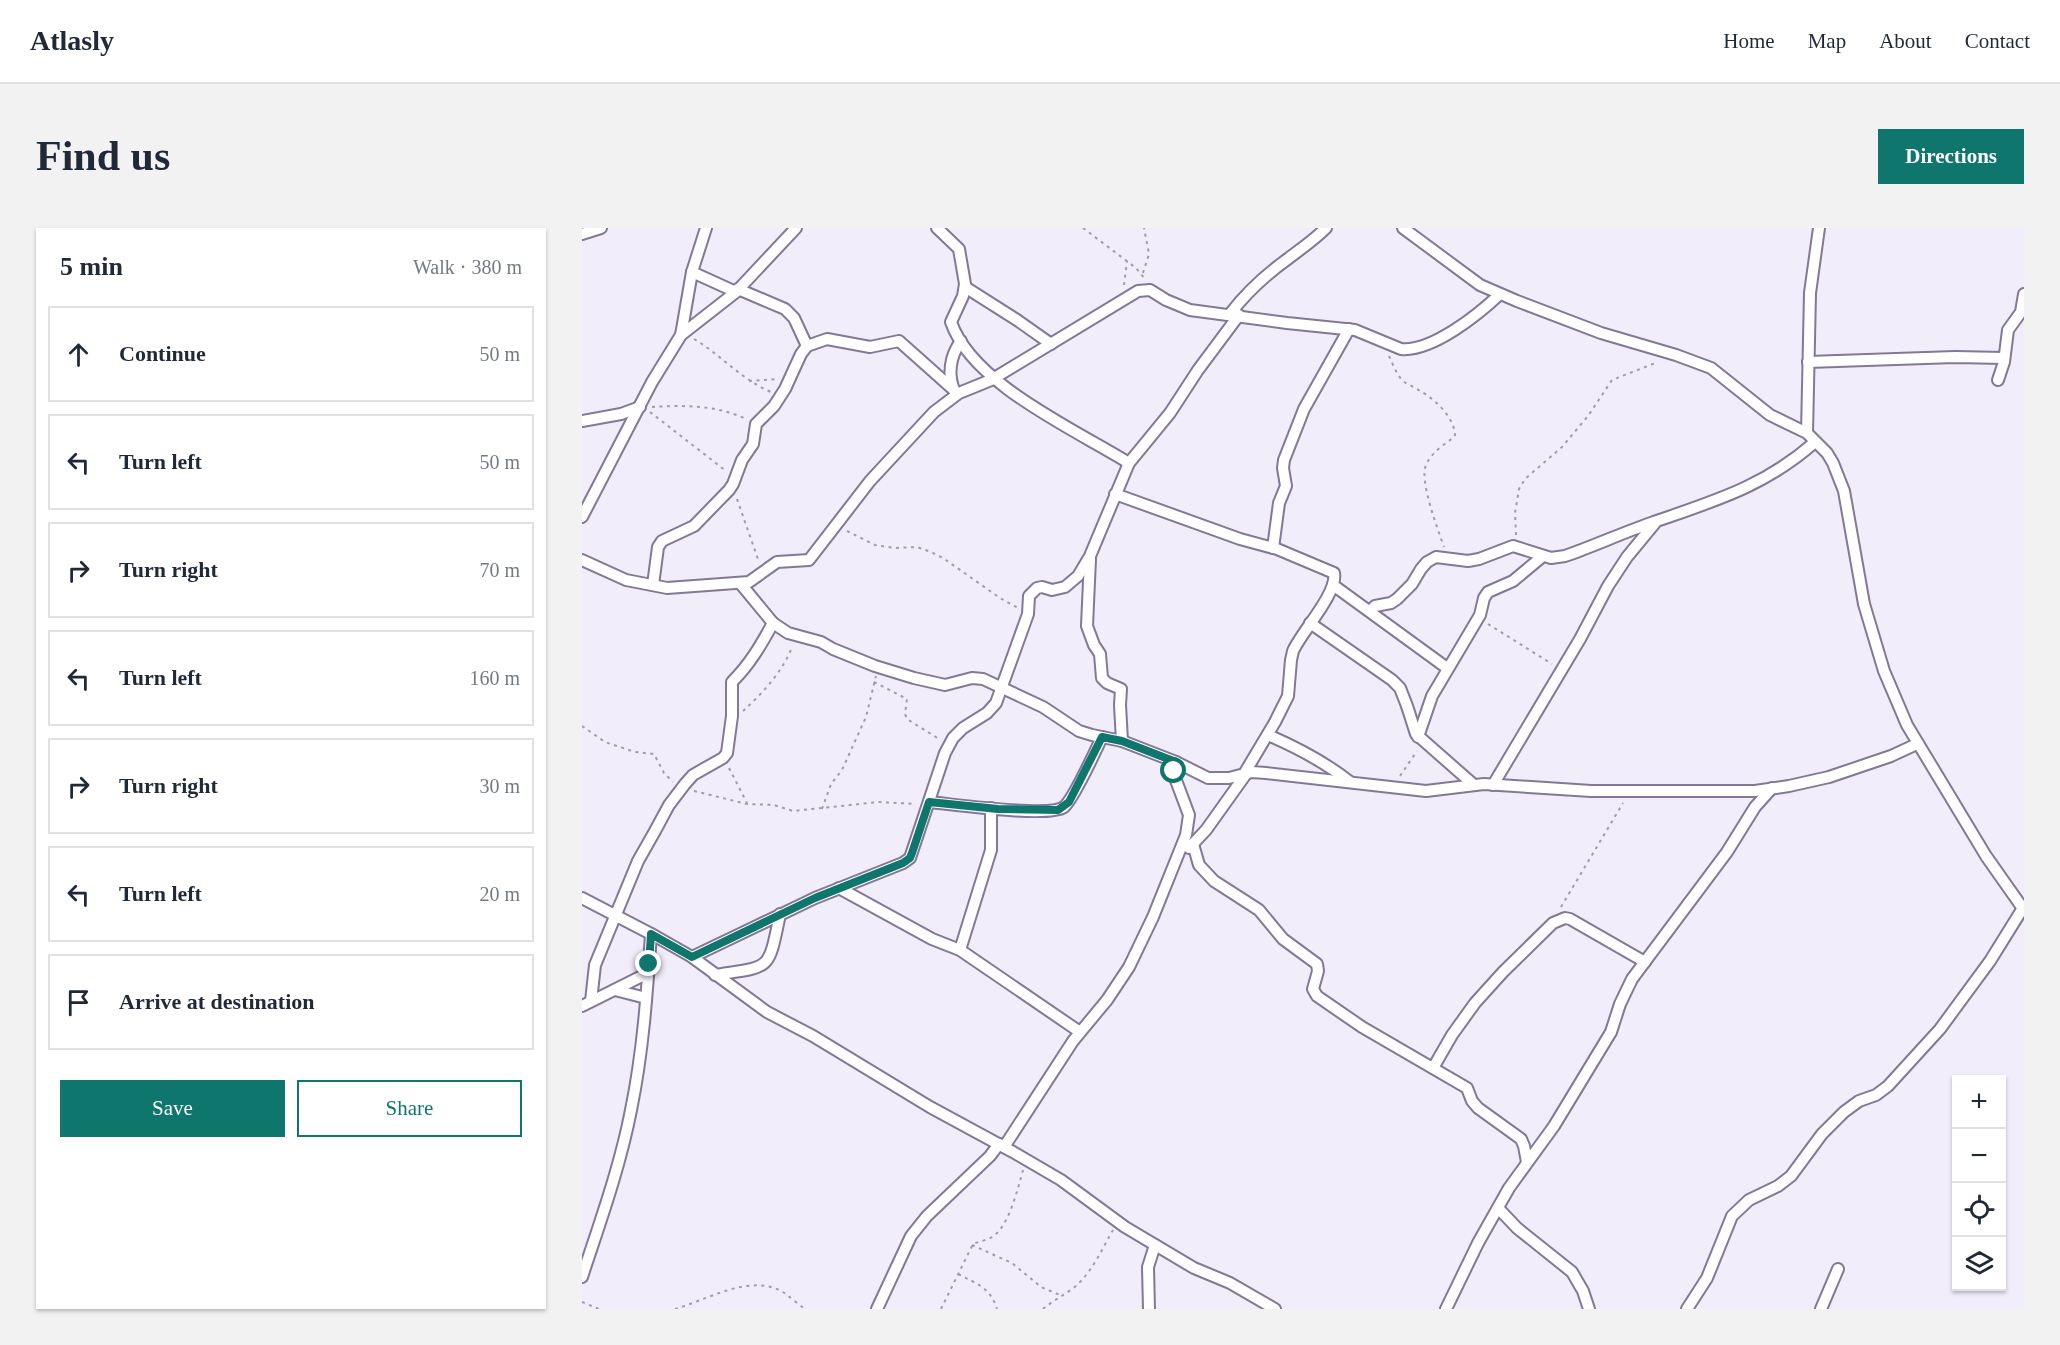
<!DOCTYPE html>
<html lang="en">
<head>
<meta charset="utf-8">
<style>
	:root { --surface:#fff; --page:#f2f2f3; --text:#1f2937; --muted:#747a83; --line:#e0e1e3; --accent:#0f766e }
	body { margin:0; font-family:"Times New Roman",serif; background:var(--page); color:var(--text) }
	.controls { position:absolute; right:18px; bottom:18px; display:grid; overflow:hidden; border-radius:0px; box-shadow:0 2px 4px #0004 }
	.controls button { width:54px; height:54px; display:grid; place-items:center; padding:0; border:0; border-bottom:2px solid var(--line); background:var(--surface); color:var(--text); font:30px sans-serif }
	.stop { position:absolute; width:18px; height:18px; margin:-14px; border:4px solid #0f766e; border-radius:50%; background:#fff }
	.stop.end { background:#0f766e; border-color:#fff; box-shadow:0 2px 6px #0008 }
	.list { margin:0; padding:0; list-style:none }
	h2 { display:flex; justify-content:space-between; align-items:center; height:78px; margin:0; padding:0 24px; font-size:26px }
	h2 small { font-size:20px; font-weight:400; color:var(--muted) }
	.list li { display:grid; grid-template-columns:39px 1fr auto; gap:18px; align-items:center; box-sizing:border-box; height:96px; margin:0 12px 12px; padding:0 12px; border:2px solid var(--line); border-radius:0px }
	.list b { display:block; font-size:22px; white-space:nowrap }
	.list em { font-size:20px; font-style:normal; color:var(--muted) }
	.actions { display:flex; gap:12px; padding:18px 24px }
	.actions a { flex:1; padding:14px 0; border:2px solid var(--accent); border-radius:0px; text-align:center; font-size:21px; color:var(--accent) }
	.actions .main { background:var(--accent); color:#fff }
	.icon { flex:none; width:33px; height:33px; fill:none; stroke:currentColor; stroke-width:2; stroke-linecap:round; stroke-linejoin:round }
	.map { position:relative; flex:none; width:1442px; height:1081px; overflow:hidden; border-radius:0px }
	header { display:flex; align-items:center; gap:36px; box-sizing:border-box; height:84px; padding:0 30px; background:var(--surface); border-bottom:2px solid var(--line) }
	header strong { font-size:28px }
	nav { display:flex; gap:33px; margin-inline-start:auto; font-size:21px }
	.intro { display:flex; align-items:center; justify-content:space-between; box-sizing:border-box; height:144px; padding:0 36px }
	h1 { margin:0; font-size:42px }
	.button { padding:15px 27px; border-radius:0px; background:var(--accent); color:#fff; font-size:21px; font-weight:700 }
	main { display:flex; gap:36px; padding:0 36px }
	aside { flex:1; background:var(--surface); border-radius:0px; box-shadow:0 2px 4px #0004 }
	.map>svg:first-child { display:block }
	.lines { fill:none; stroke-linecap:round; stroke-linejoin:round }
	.minor-casing { stroke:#837895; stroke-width:14 }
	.path { stroke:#a19ca9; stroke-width:2; stroke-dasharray:3 4.5; stroke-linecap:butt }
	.minor { stroke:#fff; stroke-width:10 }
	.route { stroke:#0f766e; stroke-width:8 }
</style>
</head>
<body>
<header>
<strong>Atlasly</strong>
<nav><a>Home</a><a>Map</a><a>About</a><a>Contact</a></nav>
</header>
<div class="intro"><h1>Find us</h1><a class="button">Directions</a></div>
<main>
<aside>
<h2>5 min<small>Walk · 380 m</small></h2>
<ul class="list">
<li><svg class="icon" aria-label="ahead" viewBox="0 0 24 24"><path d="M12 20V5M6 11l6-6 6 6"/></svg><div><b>Continue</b></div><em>50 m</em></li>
<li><svg class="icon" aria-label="left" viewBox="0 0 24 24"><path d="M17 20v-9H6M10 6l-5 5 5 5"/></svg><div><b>Turn left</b></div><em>50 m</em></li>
<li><svg class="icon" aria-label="right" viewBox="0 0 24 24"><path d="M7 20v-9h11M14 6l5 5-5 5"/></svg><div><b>Turn right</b></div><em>70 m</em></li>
<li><svg class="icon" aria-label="left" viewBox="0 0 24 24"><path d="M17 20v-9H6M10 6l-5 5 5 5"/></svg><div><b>Turn left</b></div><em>160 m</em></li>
<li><svg class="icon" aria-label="right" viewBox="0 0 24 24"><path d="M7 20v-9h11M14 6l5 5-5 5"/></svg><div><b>Turn right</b></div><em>30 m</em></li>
<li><svg class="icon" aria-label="left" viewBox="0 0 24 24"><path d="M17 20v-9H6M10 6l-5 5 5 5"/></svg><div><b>Turn left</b></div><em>20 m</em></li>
<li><svg class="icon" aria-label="arrive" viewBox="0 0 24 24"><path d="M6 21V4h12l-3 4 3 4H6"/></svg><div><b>Arrive at destination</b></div></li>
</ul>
<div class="actions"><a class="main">Save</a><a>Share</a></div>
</aside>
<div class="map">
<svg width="1442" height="1081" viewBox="0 0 1442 1081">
	<rect width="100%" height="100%" fill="#f2edfa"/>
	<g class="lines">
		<!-- minor casing -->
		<g class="minor-casing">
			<g id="minor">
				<path d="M355 0 377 21 383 56 381 68 369 94C390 156 494 202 547 235"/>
				<path d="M821 0 898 57 935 73 1019 105 1094 127 1129 140 1188 187 1225 205 1245 225 1251 235 1262 263 1282 376 1302 443 1325 497 1404 628 1442 682"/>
				<path d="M0 6 19 0"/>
				<path d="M110 44 154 64"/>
				<path d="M383 59 435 92 469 116"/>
				<path d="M156 61 203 81 212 90 225 118"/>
				<path d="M648 86C664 65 686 45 707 30 720 20 732 12 744 0"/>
				<path d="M99 107 110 44 124 0"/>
				<path d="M1226 134 1373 129 1422 130"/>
				<path d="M1416 152 1422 134 1426 102 1439 84 1442 66"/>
				<path d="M373 164C365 147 368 128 379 113"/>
				<path d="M0 193 39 186 58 179"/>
				<path d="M1225 205 1228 65 1237 0"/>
				<path d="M533 266 658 311 695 321 752 345C756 365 720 403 711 423L709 432 706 468 693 494 662 546"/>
				<path d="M0 289 70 154 99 107 154 64 214 0"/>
				<path d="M691 320 697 275 704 258 701 240 702 232 722 181 767 101"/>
				<path d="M508 331 505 398 512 417 518 426 520 450 525 455 539 461 538 477 540 513"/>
				<path d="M0 332 44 352 85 360 167 354 195 334 227 332 288 253 352 184 377 165 409 152 556 63 568 62 584 72 608 82 705 95 773 102 819 121C850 124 897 86 918 66"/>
				<path d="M158 355 191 395 206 405 239 414 251 421 293 438 332 450 363 457 390 450 401 451 461 479 497 503 510 507 540 513 594 534 626 550H647L670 544 684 545 844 563 902 556 1009 563H1173L1207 558 1247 549 1309 528 1335 516"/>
				<path d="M71 357 76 319 80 313 112 298 147 262 151 256 160 232 171 216 174 196 192 178 203 161 219 126 225 118 245 111 288 119 317 113 372 162"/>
				<path d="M751 357 865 440"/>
				<path d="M788 383 793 378 809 375 815 371 830 356 839 341 845 334 854 329 886 333 897 331 931 318 969 330 983 328C1012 318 1040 305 1069 295 1132 273 1182 259 1233 214"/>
				<path d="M728 395 810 452 818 460 825 478 834 506 892 557"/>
				<path d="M686 507C716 520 743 534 768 554"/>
				<path d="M836 509 850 468 898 387 902 370 906 364 931 353 961 328"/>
				<path d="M911 557 998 411 1026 358 1045 329 1073 295"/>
				<path d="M347 574C370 576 467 590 482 579 492 570 513 524 520 509"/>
				<path d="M611 616 617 637 632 653 677 682 701 711 735 736 736 743 731 761 735 768 780 799 885 860 890 873 896 880 939 911 942 918 945 934"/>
				<path d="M607 620 624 602 664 546"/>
				<path d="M257 660 350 711 378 722 498 804"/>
				<path d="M0 670 73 708 110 729 185 784 231 808 348 879 431 924 479 952 543 999 612 1040 648 1055 693 1081"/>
				<path d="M378 722 409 622V580"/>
				<path d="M110 729 233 670 321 635 328 630 363 525 371 510 381 500 405 485 414 475 446 386 447 368 455 360 460 359 470 362 483 359 496 348 508 328 547 235 588 185 616 142 657 87"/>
				<path d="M133 747C190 738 186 744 198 686"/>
				<path d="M33 762 64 770"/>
				<path d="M9 773 13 737 56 633 73 603 87 577 103 556 111 547 141 530 145 525 150 488V454C168 436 179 417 191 395"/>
				<path d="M0 778 66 745"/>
				<path d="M851 840 870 807 893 775 921 744 971 695 983 690 988 691 1063 734"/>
				<path d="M422 919 491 813 525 772 547 739 571 689 604 607 607 587 592 547 594 534"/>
				<path d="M916 980 935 1000 990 1044 1001 1063 1007 1081"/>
				<path d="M0 1049C18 994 38 939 49 882 61 824 65 765 69 706"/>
				<path d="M295 1081 329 1008 345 988 408 928 417 916"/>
				<path d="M567 1081 566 1039 573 1017"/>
				<path d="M864 1081 896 1015 927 960 972 898 1029 804 1038 776 1050 751 1145 624 1173 579 1190 560"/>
				<path d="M1105 1081 1125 1050 1150 988 1167 972 1196 958 1209 948 1240 906 1262 884 1277 873 1294 867 1306 858 1358 801 1408 733 1441 680"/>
				<path d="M1239 1081 1256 1041"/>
			</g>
		</g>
		<!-- path -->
		<g class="path">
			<path d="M501 0 554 40 563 51"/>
			<path d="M561 45 567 26 562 0"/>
			<path d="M542 57 545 33"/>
			<path d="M112 111C139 127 160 152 189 164"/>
			<path d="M807 128C811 136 814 146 821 153 826 157 833 159 838 163 853 171 872 189 873 207L871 210C861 217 849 225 844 237 837 252 856 302 862 319"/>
			<path d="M167 153 197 151"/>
			<path d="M70 179C101 177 135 177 164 191"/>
			<path d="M68 184 144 243"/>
			<path d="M155 271 177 334"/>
			<path d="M265 303 293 317 313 320 335 319 349 324 361 330 418 370 436 380"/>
			<path d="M934 307 933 285 937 261 943 251 980 219 1006 188 1030 152 1076 134"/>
			<path d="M906 396 970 436"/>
			<path d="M292 454 325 471 323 486 325 491 357 511"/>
			<path d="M161 483C180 466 201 443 210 419"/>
			<path d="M0 498 23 514 53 524 72 526 82 545 91 554"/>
			<path d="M147 540 165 575"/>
			<path d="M818 548 835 523"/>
			<path d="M112 563 165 576 192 577 211 583 297 574 334 576"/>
			<path d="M240 581 249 556 260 542 284 489 294 448"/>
			<path d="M979 679 1041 575"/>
			<path d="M390 1017 430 1035 459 1059 478 1067"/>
			<path d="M376 1046C395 1056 408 1059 415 1081"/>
			<path d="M0 1074 17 1081"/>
			<path d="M93 1081C125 1072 168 1045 201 1064 208 1069 216 1076 223 1081"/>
			<path d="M359 1081 391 1016C398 1013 407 1012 413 1007 428 994 436 960 441 942"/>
			<path d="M461 1081C471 1072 485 1066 495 1057 511 1042 520 1021 531 1002"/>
		</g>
		<!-- minor -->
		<use href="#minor" class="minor"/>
	</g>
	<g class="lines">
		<!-- route -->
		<path class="route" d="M67 736 69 706 110 729 233 670 321 635 328 630 330 625 347 574 416 581 476 582 487 574 520 509 540 513 594 534 592 543"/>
	</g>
</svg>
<div class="controls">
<button>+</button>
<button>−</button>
<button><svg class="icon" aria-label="locate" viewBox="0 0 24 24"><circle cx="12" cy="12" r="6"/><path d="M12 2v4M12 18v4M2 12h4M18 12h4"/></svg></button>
<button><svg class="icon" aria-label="layers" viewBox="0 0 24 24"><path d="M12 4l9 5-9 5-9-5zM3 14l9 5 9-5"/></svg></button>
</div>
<div class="stop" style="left:592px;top:543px"></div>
<div class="stop end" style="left:67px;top:736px"></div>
</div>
</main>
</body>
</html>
